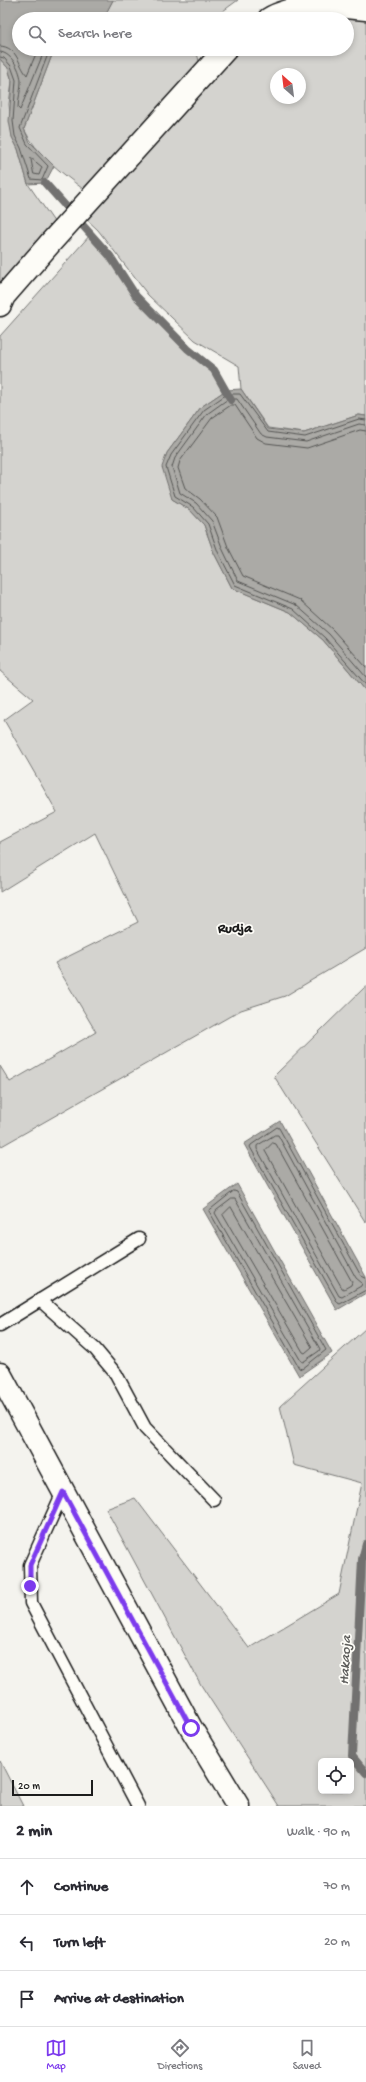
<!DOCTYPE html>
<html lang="en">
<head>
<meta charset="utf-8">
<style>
	:root { --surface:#fff; --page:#f7f7f7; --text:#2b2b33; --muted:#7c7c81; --line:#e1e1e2; --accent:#7c3aed }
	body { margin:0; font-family:"Gochi Hand",sans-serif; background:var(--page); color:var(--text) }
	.controls { position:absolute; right:12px; bottom:12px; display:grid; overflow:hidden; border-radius:6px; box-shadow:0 2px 6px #0003 }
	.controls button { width:36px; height:36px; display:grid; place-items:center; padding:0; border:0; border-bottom:1px solid var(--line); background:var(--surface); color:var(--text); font:20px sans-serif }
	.compass { position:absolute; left:270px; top:68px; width:36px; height:36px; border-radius:50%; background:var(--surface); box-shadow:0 2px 6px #0003; rotate:332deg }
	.scale { position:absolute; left:12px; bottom:10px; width:81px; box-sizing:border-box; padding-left:4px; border:2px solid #1c1c1c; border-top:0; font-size:11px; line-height:14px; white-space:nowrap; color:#1c1c1c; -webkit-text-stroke:3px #fdfcf7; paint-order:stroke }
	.stop { position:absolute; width:12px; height:12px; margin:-9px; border:3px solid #7c3aed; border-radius:50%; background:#fff }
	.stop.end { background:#7c3aed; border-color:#fff; box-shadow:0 1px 4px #0008 }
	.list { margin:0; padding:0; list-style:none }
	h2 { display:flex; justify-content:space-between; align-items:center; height:52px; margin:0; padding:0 16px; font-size:17px }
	h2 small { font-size:13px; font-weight:400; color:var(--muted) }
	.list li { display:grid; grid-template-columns:26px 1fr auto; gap:12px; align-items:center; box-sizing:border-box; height:56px; padding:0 16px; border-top:1px solid var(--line) }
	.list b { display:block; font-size:15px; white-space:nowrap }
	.list em { font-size:13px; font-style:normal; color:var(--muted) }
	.icon { flex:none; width:22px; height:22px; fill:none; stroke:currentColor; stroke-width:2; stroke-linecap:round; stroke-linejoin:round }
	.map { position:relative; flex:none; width:366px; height:1806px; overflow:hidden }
	.search { position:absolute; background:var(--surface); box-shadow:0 2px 6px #0003; left:12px; right:12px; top:12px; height:44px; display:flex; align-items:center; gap:10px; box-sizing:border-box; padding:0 14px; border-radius:22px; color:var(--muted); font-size:15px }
	.sheet { height:220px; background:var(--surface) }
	nav { display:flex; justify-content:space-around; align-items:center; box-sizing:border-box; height:56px; border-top:1px solid var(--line); background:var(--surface); font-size:11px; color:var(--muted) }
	nav a { display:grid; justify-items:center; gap:2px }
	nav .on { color:var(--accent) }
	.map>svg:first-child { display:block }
	.green { fill:#d4d3cf; stroke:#787876; fill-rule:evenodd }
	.water { fill:#abaaa6; stroke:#72716f }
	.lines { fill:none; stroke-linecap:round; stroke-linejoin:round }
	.shore { stroke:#555553; stroke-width:1 }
	.stream { stroke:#72716f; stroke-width:8 }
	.service-casing { stroke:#1c1c1c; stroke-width:15 }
	.minor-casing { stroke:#1c1c1c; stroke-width:25 }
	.primary-casing { stroke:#1c1c1c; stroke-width:25 }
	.service { stroke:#fdfcf7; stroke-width:12 }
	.minor { stroke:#fdfcf7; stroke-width:22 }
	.primary { stroke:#fdfcf7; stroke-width:22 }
	.route { stroke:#7c3aed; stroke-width:5 }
	.labels { text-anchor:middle; stroke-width:3.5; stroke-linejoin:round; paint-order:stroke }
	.neighbourhood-label { font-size:14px; font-weight:bold; fill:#1c1c1c; stroke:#fdfcf7 }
	.water-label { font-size:14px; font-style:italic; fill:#5c5c5a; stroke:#fdfcf7 }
</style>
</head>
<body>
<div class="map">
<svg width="366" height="1806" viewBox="0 0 366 1806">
	<rect width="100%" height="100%" fill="#f4f3ee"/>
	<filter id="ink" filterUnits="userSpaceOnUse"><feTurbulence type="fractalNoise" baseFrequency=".025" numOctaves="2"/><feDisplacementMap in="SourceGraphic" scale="8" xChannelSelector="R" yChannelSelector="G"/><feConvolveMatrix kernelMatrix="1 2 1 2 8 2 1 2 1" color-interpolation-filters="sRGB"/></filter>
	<g filter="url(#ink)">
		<!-- green -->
		<g class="green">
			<path d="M113 0H238L212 19H103Z"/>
			<path d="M332 15 366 17V416L359 415 304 433 268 428 241 389 239 366 195 340 148 295 98 230 81 214 243 49H347V19H312ZM276 74H300V98H276Z"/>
			<path d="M61 49H196L200 65 83 189C61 172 36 154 24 129L52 55Z"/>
			<path d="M0 59 8 68 12 81 9 104 12 137 18 149 28 184 57 226 0 299Z"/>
			<path d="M91 234 110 256 136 296 188 349 214 370 226 390 201 407 167 453 172 499 190 510 204 525 214 553 232 588 290 612 323 640 366 691V948L285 996 241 1010 0 1147V1066L10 1082 96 1032 55 963 138 922 95 833 0 892V842L57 812 4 720 33 699 0 671V336Z"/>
			<path d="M366 986V1223L274 1076Z"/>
			<path d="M366 1328V1806H279L201 1685 106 1509 135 1498 249 1648 339 1594 362 1483 294 1465 280 1406ZM321 1761H351V1791H321Z"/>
			<path d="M0 1761 23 1806H0Z"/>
		</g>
		<!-- water -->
		<g class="water">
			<path d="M0 0H113L103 19H19V49H61L52 55 24 129 30 142 54 166 45 183 28 184 18 149 12 137 9 121 12 81 8 68 0 59Z"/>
			<path d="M241 389 268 429 304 433 359 415 366 416V691L323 640 290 612 232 588 214 553 204 525 190 510 172 499 162 467 167 453 201 407 226 390Z"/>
			<path d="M280 1121 366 1277V1293L337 1310 244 1144Z"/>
			<path d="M237 1184 332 1353 299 1376 203 1209Z"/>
		</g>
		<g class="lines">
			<!-- shore -->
			<g class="shore">
				<path d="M0 46C18 47 18 65 27 75L38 49"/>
				<path d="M0 52C12 53 21 71 21 82 21 90 18 99 18 108L20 110 45 49"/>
				<path d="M0 57 4 58 11 66 16 80 13 121 15 136 21 148 31 179 42 180 48 166 27 144 20 128 48 54 54 49"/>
				<path d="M31 158 42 167 39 175 34 174Z"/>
				<path d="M366 420 359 419 305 437 268 432 240 394H227L204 410 171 455 166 467 175 496 193 507 208 524 218 552 235 585 293 609 325 638 366 685"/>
				<path d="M366 425 359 424 306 442 267 437 261 434 237 399H228L207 414 175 458 172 467 180 493 196 503 212 521 223 550 238 581 296 605 329 634 366 677"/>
				<path d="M366 431 360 430 307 448 266 443 257 438 235 405H231L212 418 180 461 178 468 185 488 200 499 217 517 228 547 243 576 300 600 333 630 366 667"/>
				<path d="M275 1135H278L356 1278 362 1283 361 1286 342 1297 339 1296 257 1149V1146Z"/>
				<path d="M273 1143 276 1144 352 1282 351 1285 344 1289 342 1288 265 1151Z"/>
				<path d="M234 1191 237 1192 326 1350 302 1369 299 1368 209 1211Z"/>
				<path d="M232 1199H235L320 1349 319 1351 303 1362 301 1361 215 1213 216 1211Z"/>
				<path d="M231 1207 312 1347 305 1353 303 1352 223 1215Z"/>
				<path d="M366 1278 361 1276 279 1128 277 1127 251 1145 250 1147 338 1303 340 1304 366 1290"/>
			</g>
			<!-- stream -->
			<g class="stream">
				<path d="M45 183 110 256 136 296 188 349 214 370 231 400"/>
				<path d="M366 1544 362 1559 352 1756 366 1773"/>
			</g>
			<!-- service casing -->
			<g class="service-casing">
				<g id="service">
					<path d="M40 1300 95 1349 116 1374 145 1428 214 1500"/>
					<path d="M0 1325 139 1239"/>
					<path d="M63 1492 30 1565 31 1603 138 1806"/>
				</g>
			</g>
			<!-- minor casing -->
			<g class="minor-casing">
				<g id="minor">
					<path d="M269 19C292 4 339 6 366 9"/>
					<path d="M0 305 4 296 52 241 226 49"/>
				</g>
			</g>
			<!-- primary casing -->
			<g class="primary-casing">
				<path id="primary" d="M0 1374 191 1728 238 1806"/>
			</g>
			<!-- service -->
			<use href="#service" class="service"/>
			<!-- minor -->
			<use href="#minor" class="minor"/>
			<!-- primary -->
			<use href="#primary" class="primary"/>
		</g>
	</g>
	<g class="lines" filter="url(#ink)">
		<!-- route -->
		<path class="route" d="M30 1586V1565L63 1492 191 1728"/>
	</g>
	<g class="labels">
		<!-- neighbourhood labels -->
		<g class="neighbourhood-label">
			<text x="235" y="932">Rudja</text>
		</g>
		<!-- water labels -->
		<g class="water-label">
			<text transform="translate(344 1660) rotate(-87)" y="5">Hakaoja</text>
		</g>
	</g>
</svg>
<div class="controls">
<button><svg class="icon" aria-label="locate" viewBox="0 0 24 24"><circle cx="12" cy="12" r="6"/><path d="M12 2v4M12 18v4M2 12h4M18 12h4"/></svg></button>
</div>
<svg class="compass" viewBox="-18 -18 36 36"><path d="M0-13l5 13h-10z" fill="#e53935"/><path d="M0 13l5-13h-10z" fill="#7c7c81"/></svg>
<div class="scale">20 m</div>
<div class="stop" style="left:191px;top:1728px"></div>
<div class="stop end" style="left:30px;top:1586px"></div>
<div class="search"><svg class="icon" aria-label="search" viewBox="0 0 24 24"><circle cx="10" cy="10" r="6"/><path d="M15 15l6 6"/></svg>Search here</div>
</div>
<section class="sheet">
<h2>2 min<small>Walk · 90 m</small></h2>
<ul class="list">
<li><svg class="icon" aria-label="ahead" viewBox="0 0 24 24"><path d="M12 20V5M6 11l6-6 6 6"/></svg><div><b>Continue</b></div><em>70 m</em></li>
<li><svg class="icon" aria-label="left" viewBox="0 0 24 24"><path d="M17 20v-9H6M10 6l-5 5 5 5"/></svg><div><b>Turn left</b></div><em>20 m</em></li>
<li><svg class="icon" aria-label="arrive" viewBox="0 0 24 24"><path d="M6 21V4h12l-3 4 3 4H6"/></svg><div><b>Arrive at destination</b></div></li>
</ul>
</section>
<nav>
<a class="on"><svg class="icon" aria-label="map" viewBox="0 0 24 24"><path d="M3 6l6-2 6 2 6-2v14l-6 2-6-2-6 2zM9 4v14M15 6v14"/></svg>Map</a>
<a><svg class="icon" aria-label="directions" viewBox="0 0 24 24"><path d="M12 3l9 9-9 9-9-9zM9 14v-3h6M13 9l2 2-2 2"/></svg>Directions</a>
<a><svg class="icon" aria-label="saved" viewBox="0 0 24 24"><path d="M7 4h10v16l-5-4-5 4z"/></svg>Saved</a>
</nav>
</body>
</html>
